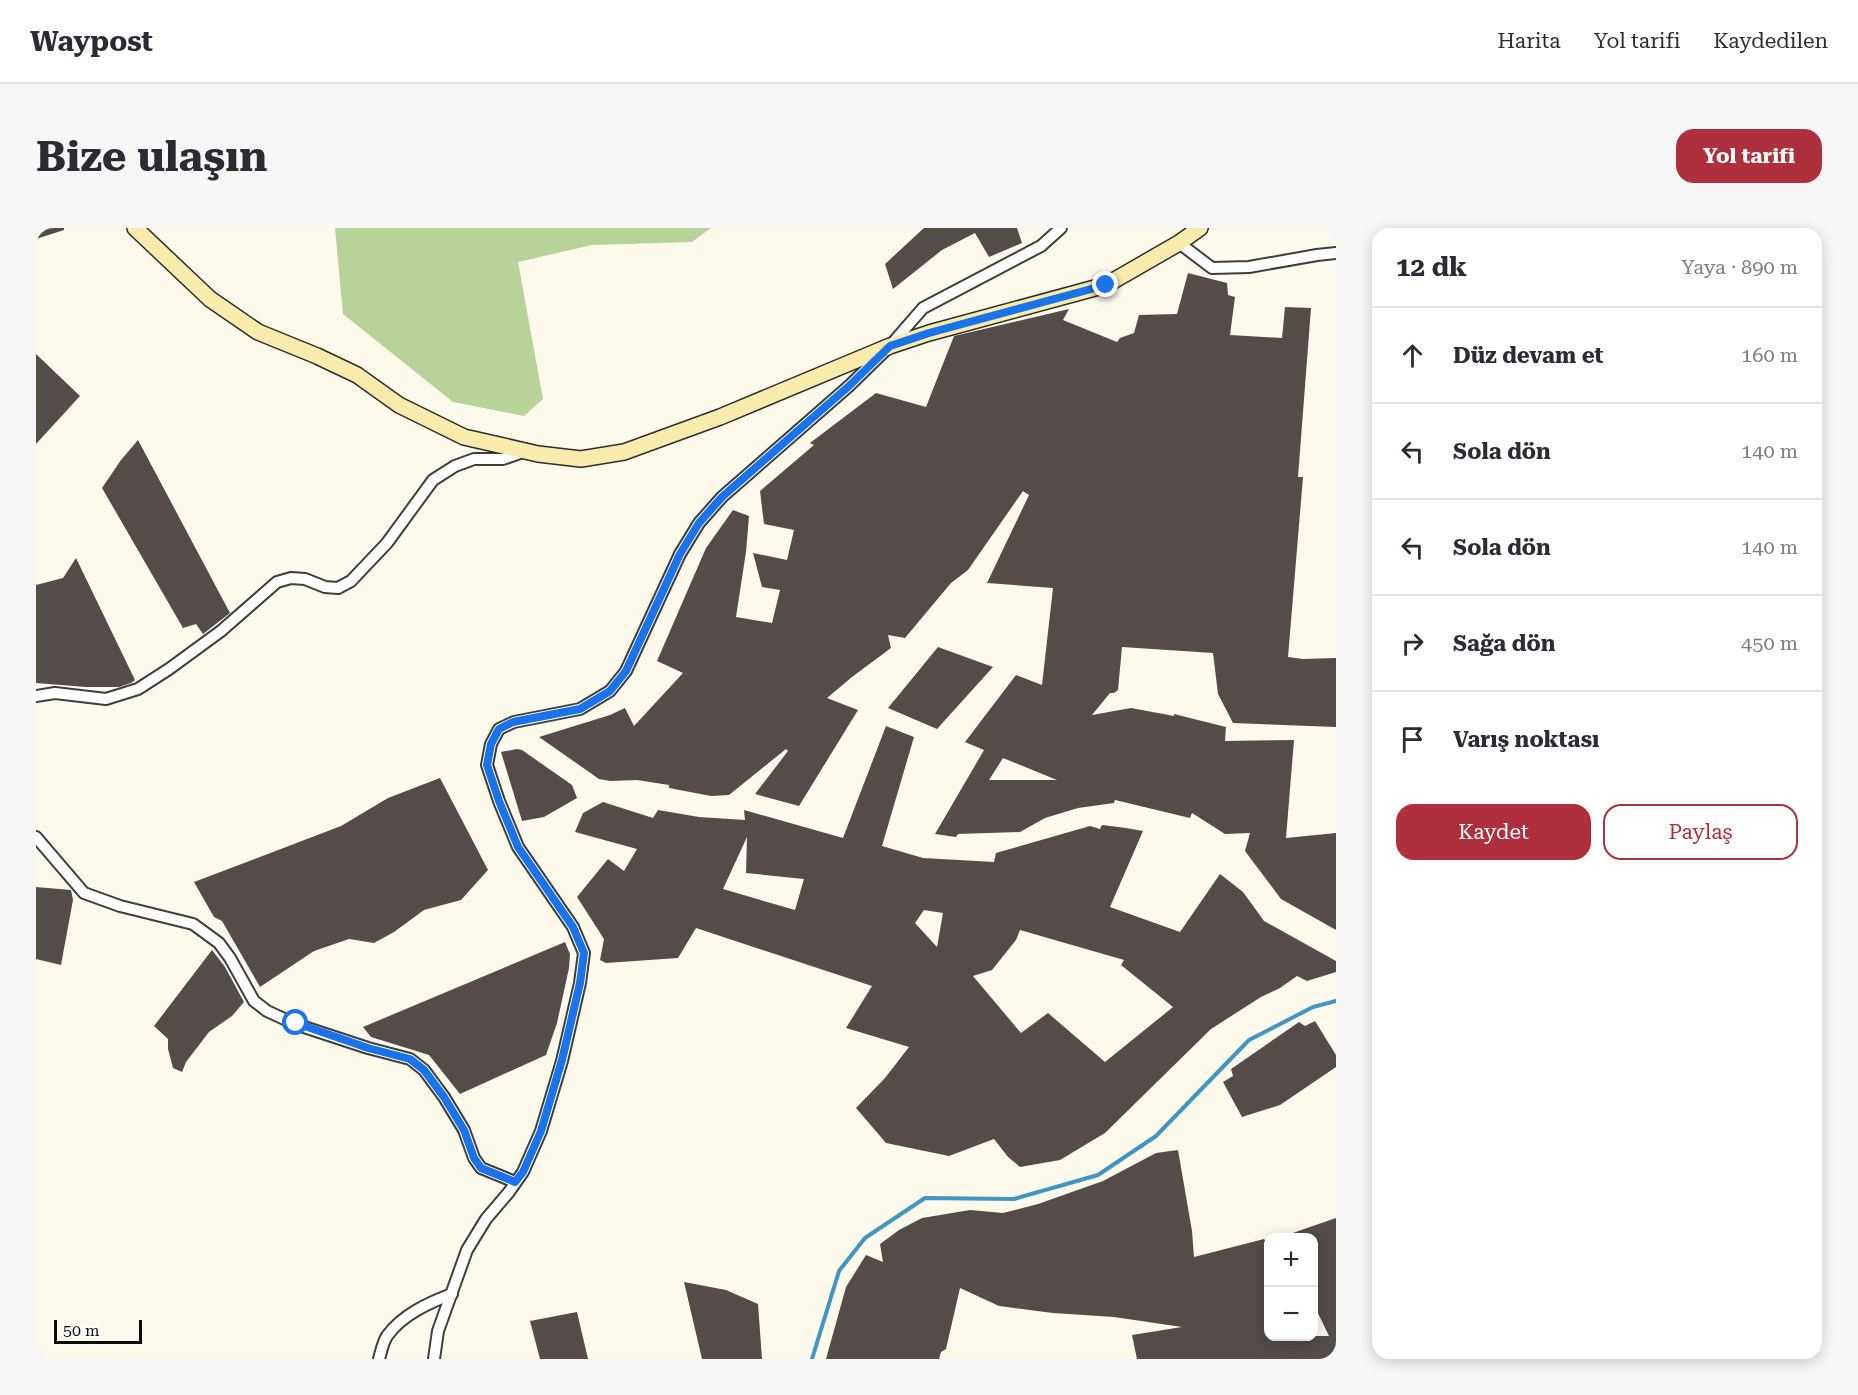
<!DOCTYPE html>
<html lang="tr">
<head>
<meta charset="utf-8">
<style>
	:root { --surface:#fff; --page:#f7f7f7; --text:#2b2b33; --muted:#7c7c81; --line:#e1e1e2; --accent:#ae303d }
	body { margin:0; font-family:"Roboto Serif",serif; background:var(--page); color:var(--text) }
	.controls { position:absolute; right:18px; bottom:18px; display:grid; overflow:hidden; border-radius:12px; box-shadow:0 3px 15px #0003 }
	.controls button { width:54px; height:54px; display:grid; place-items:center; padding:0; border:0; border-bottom:2px solid var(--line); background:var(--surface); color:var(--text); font:30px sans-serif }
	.scale { position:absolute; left:18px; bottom:15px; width:88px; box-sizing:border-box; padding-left:6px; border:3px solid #0b0b0b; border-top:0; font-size:16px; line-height:21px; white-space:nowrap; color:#0b0b0b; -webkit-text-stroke:4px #fff; paint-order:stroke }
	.stop { position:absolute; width:18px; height:18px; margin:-14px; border:4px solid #1a73e8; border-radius:50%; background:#fff }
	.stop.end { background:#1a73e8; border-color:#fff; box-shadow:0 2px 6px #0008 }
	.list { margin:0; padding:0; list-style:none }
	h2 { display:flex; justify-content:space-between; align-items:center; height:78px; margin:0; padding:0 24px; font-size:26px }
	h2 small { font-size:20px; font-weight:400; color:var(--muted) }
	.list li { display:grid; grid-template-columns:39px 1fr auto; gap:18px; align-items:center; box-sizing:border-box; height:96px; padding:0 24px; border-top:2px solid var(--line) }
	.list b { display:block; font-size:22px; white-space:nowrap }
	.list em { font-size:20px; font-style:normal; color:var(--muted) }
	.actions { display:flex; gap:12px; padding:18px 24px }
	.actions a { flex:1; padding:14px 0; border:2px solid var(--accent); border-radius:18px; text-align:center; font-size:21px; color:var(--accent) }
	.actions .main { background:var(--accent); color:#fff }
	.icon { flex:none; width:33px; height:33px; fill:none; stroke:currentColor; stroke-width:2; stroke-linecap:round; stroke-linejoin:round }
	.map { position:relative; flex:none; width:1300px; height:1131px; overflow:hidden; border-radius:18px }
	header { display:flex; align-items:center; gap:36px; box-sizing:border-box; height:84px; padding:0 30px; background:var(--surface); border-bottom:2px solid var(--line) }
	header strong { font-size:28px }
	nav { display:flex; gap:33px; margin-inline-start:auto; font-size:21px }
	.intro { display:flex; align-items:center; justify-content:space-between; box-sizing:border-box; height:144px; padding:0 36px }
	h1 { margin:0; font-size:42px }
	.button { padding:15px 27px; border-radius:18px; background:var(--accent); color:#fff; font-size:21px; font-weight:700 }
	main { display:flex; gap:36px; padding:0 36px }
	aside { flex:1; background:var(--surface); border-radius:18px; box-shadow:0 3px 15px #0003 }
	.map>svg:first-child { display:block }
	.forest { fill:#b7d399 }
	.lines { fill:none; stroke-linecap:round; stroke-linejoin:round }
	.stream { stroke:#4195c1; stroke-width:4 }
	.building { fill:#534c48; fill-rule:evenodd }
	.street-casing { stroke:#3e3e3e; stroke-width:14 }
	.secondary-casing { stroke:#2d2d2d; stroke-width:18 }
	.street { stroke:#fff; stroke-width:10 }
	.secondary { stroke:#f8ebab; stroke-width:15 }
	.route { stroke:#1a73e8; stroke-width:8 }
</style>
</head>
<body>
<header>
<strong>Waypost</strong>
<nav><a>Harita</a><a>Yol tarifi</a><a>Kaydedilen</a></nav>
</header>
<div class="intro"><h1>Bize ulaşın</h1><a class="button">Yol tarifi</a></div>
<main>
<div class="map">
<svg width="1300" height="1131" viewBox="0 0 1300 1131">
	<rect width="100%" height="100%" fill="#fdf9eb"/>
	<!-- forest -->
	<path class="forest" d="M299 0H675L656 14 556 17 482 34 507 171 488 188 417 174 307 86Z"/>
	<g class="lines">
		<!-- stream -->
		<path class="stream" d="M776 1131 803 1043 829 1010 889 970 978 971 1062 947 1120 908 1213 812 1277 779 1300 773"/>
	</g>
	<!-- building -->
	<g class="building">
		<path d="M0 0H28V2L0 11Z"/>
		<path d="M888 0H981L986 15 953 29 939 5 906 22 857 61 849 36Z"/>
		<path d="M1152 45 1191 55 1192 67 1199 69 1194 107 1246 110 1249 79 1275 80 1262 249H1267L1252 429 1267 431 1300 430V499L1197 495 1182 466 1177 425 1086 419 1082 462 1078 465H1074L1056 487 1095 480 1138 488V486L1190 499 1189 513 1258 512 1250 610 1300 605V702L1245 671 1209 623 1214 605 1189 606 1156 585 1154 590 1079 572 1078 575 1042 580 1009 590 984 604 922 606 920 609 899 606 948 522 929 514 980 447 1006 457 1017 360 951 355 993 267 987 263 932 342 915 355 869 410 852 407 855 420 816 449 791 470 822 482 763 578 719 566 752 523 750 521 693 567 675 568 633 560V557L601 552 574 553 563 551 503 509 574 487 589 480 598 498 647 445 621 433 670 320 697 282 713 288 710 324 700 389 736 395 744 362 726 359 717 325 751 332 758 302 728 296 724 263 778 217 774 215 840 165 890 179 918 108 1033 81 1027 92 1081 114 1084 110 1098 105 1103 87 1141 86ZM967 530 1021 552H953Z"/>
		<path d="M0 126 44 168 0 216Z"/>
		<path d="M102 212 194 385 167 406 160 396 147 400 66 260 85 232Z"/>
		<path d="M40 330 99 452 95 455 83 459H50L0 455V357L27 350Z"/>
		<path d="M902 419 957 439 901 501 852 480Z"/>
		<path d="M850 498 878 509 846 618 887 630 958 634 960 625 1054 598 1064 601 1066 597 1090 600 1107 603 1074 679 1144 704 1184 646 1207 664 1228 693 1300 733V744L1271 753 1261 748 1244 760 1225 769 1175 801 1069 905 1024 932 984 939 972 929 958 911 913 928 850 915 820 880 849 850 873 819 810 800 836 758 660 700 642 730 570 735 564 732 568 711 541 669 572 631 588 643 601 621 539 604 547 585 567 574 617 590 622 582 663 589 709 592 708 582 807 610ZM711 609 710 645 768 651 759 682 687 661ZM888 682 907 685 901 719 879 695ZM984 702 1088 732 1085 737 1137 779 1069 834 1012 785 985 805 937 748 956 742 980 712Z"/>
		<path d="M481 521 486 522 536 557 541 570 508 589 486 593 465 524Z"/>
		<path d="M404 550 452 642 425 672 388 682 358 704 338 715 313 711 278 723 224 759 186 693 178 689 158 654 305 598 352 570Z"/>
		<path d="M0 659 35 662 37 672 25 737 0 731Z"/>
		<path d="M529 714 534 726 533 740 521 795 510 827 424 866 393 827 335 809 327 799Z"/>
		<path d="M176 722 189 739 208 774 196 788 173 804 150 834 146 844 137 840 132 821V811L118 798Z"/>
		<path d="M1279 793 1300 827V839L1244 877 1206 889 1187 854 1197 848 1195 841 1263 794 1269 798Z"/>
		<path d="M1142 922 1156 1003 1158 1029 1228 1011 1230 1014 1233 1013V1108H1293L1278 1077V1010L1248 1008 1300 990V1131H1101L1096 1107 1146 1099 1078 1089 1017 1085 963 1078 924 1060 910 1121 905 1124 903 1131H790L810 1059 830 1027 847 1034 844 1016 863 1002 886 990 934 982 967 985 1002 976 1067 953 1120 925Z"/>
		<path d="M648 1054 690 1062 722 1076 726 1131H666Z"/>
		<path d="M541 1084 552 1131H504L494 1093Z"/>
	</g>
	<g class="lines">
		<!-- street casing -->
		<g class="street-casing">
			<g id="street">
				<path d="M1143 15 1176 40 1213 39 1281 27 1300 25"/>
				<path d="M0 468 19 465 70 471 102 461 133 441 185 403 241 354 255 350 269 351 289 359 302 360 315 353 351 315 397 252 419 238 438 231H467L487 224"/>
				<path d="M0 609 48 665 84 678 157 696 183 715 194 730 218 773 231 783 259 796 332 820 374 831 388 842 408 869 428 902 438 930 445 940 479 954"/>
				<path d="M343 1131C345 1124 347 1114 351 1108 366 1087 392 1075 416 1066"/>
				<path d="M398 1131 402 1103 431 1022 450 991 473 964 487 944 505 903 526 833 544 755 548 725 537 699 482 619 463 573 451 537 455 516 463 501 478 494 544 481 574 463 590 443 644 326 663 295 686 269 813 158 854 118 887 80 1005 18 1025 0"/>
			</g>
		</g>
		<!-- secondary casing -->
		<g class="secondary-casing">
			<path id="secondary" d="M99 0 174 71 222 104 281 128 321 147 363 177 428 209 502 226 545 231 588 224 684 189 854 118 893 105 1070 57 1143 15 1164 0"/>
		</g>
		<!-- street -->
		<use href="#street" class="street"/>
		<!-- secondary -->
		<use href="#secondary" class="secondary"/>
	</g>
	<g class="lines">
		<!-- route -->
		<path class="route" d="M260 795 332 820 374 831 388 842 408 869 428 902 438 930 445 940 479 954 487 944 505 903 526 832 544 755 548 725 537 699 482 619 463 573 451 537 455 516 463 501 477 494 544 481 574 463 590 443 644 326 663 295 686 269 813 158 854 118 893 105 1070 57"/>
	</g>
</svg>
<div class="controls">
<button>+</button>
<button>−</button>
</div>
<div class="scale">50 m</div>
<div class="stop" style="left:260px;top:795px"></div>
<div class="stop end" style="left:1070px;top:57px"></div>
</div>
<aside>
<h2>12 dk<small>Yaya · 890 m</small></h2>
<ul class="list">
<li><svg class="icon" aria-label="ahead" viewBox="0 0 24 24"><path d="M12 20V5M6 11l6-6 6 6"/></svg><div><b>Düz devam et</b></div><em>160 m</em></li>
<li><svg class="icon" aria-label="left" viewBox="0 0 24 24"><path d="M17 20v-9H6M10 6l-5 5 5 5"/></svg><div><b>Sola dön</b></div><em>140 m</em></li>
<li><svg class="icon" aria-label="left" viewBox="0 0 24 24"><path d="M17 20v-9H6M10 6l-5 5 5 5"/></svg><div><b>Sola dön</b></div><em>140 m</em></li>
<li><svg class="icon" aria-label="right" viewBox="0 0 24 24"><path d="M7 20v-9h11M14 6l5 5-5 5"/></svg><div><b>Sağa dön</b></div><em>450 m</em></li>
<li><svg class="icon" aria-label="arrive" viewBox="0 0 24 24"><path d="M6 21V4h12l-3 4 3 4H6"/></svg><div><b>Varış noktası</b></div></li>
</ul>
<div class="actions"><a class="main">Kaydet</a><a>Paylaş</a></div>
</aside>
</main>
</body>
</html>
